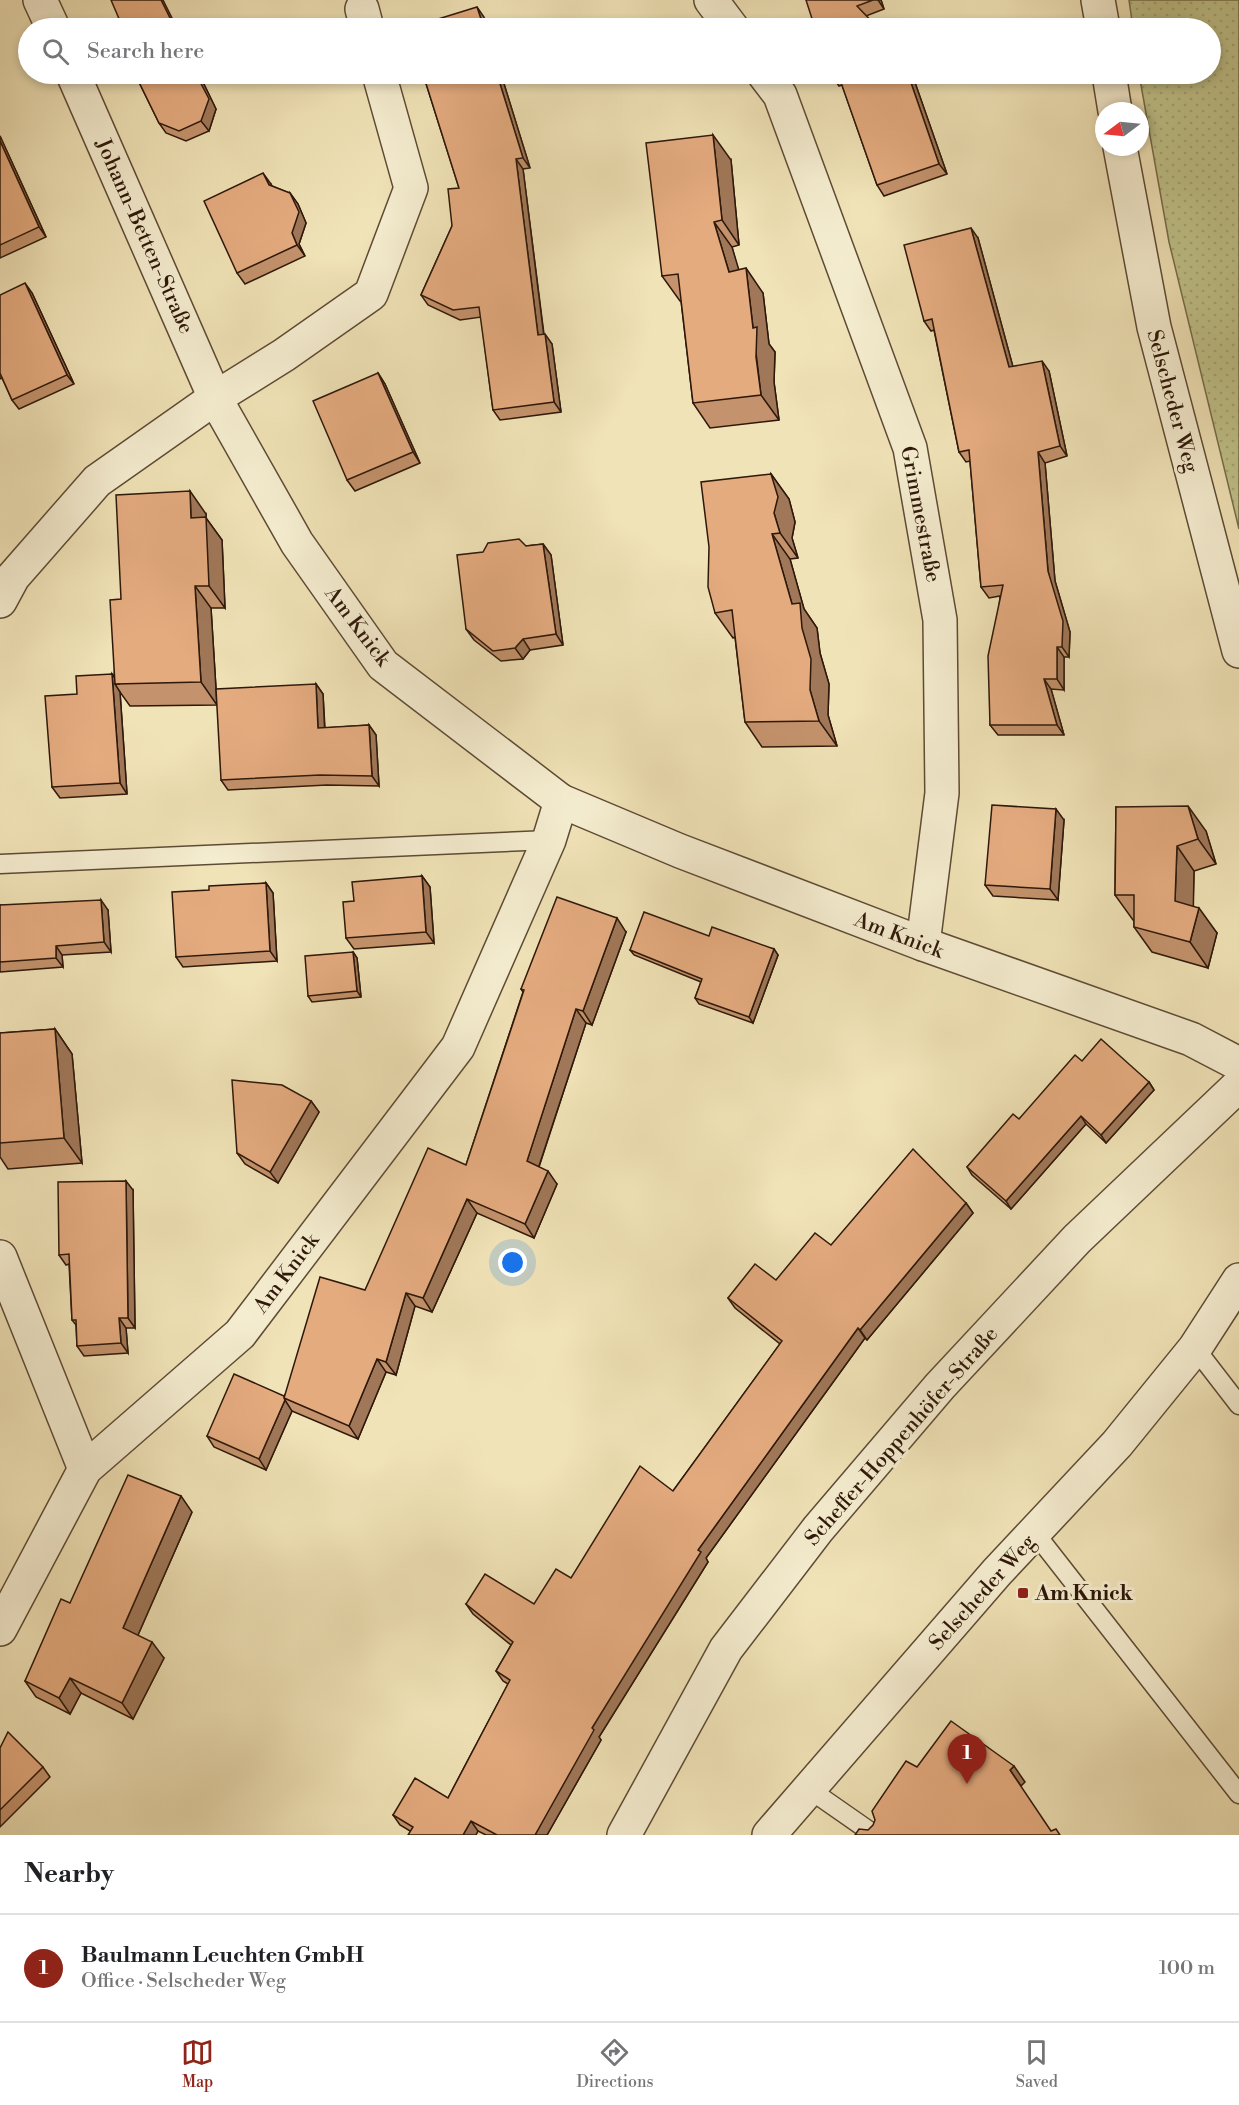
<!DOCTYPE html>
<html lang="en">
<head>
<meta charset="utf-8">
<style>
	:root { --surface:#fff; --page:#f2f2f2; --text:#202124; --muted:#757577; --line:#e0e0e0; --accent:#8f2418 }
	body { margin:0; font-family:"Libre Bodoni",serif; background:var(--page); color:var(--text) }
	.compass { position:absolute; left:1095px; top:102px; width:54px; height:54px; border-radius:50%; background:var(--surface); box-shadow:0 3px 9px #0003; rotate:254deg }
	.you { position:absolute; left:513px; top:1263px; width:21px; height:21px; margin:-15px; border:4px solid #fff; border-radius:50%; background:#1a73e8; box-shadow:0 0 0 9px #1a73e833 }
	.badge { display:grid; place-items:center; width:39px; height:39px; border-radius:50%; background:var(--accent); color:#fff; font-size:20px; font-weight:700 }
	.pin { position:absolute; translate:-50% -50px; filter:drop-shadow(0 2px 3px #0008) }
	.pin::after { content:''; position:absolute; top:32px; width:21px; height:18px; background:inherit; clip-path:polygon(0 0,100% 0,50% 100%) }
	.list { margin:0; padding:0; list-style:none }
	h2 { display:flex; justify-content:space-between; align-items:center; height:78px; margin:0; padding:0 24px; font-size:26px }
	h2 small { font-size:20px; font-weight:400; color:var(--muted) }
	.list li { display:grid; grid-template-columns:39px 1fr auto; gap:18px; align-items:center; box-sizing:border-box; height:108px; padding:0 24px; border-top:2px solid var(--line) }
	.list b { display:block; font-size:22px; white-space:nowrap }
	.list p { margin:0; font-size:20px; white-space:nowrap; color:var(--muted) }
	.list em { font-size:20px; font-style:normal; color:var(--muted) }
	.icon { flex:none; width:33px; height:33px; fill:none; stroke:currentColor; stroke-width:2; stroke-linecap:round; stroke-linejoin:round }
	.map { position:relative; flex:none; width:1239px; height:1835px; overflow:hidden }
	.search { position:absolute; background:var(--surface); box-shadow:0 3px 9px #0003; left:18px; right:18px; top:18px; height:66px; display:flex; align-items:center; gap:15px; box-sizing:border-box; padding:0 21px; border-radius:33px; color:var(--muted); font-size:22px }
	.sheet { height:186px; background:var(--surface) }
	nav { display:flex; justify-content:space-around; align-items:center; box-sizing:border-box; height:84px; border-top:2px solid var(--line); background:var(--surface); font-size:16px; color:var(--muted) }
	nav a { display:grid; justify-items:center; gap:3px }
	nav .on { color:var(--accent) }
	.map>svg:first-child { display:block }
	.grass { fill:url(#grass-dots); stroke:#776d4a; stroke-width:1.5 }
	.lines { fill:none; stroke-linecap:round; stroke-linejoin:round }
	.lane-casing { stroke:#5e4b35; stroke-width:21 }
	.street-casing { stroke:#5e4b35; stroke-width:36 }
	.lane { stroke:#f5edd0; stroke-width:18 }
	.street { stroke:#f5edd0; stroke-width:33 }
	.wall { fill:#c4936d; stroke:#2e180a; stroke-width:1.5 }
	.shaded-wall { fill:#a07859; stroke:#2e180a; stroke-width:1.5 }
	.building { fill:#e4ab7f; stroke:#2e180a; stroke-width:1.5 }
	.poi-dot { fill:#8f2418; stroke:#f5edd0; stroke-width:2 }
	.labels { text-anchor:middle; stroke-width:6; stroke-linejoin:round; paint-order:stroke }
	.street-label { font-size:21px; fill:#2e180a; stroke:#f5edd0 }
	.poi-label { font-size:21px; font-weight:bold; fill:#2e180a; stroke:#f5edd0; text-anchor:start }
</style>
</head>
<body>
<div class="map">
<svg width="1239" height="1835" viewBox="0 0 1239 1835">
	<defs>
		<pattern id="grass-dots" width="8" height="8" patternUnits="userSpaceOnUse" patternTransform="scale(1.5)"><rect width="8" height="8" fill="#c0c28a"/><path d="M2 2h.1M6 6h.1" fill="none" stroke="#a5a676" stroke-width="1.8" stroke-linecap="round"/></pattern>
	</defs>
	<rect width="100%" height="100%" fill="#f0e3b7"/>
	<filter id="stains"><feTurbulence type="fractalNoise" baseFrequency=".00333" numOctaves="4"/><feColorMatrix values="0 0 0 0 .2 0 0 0 0 .09 0 0 0 0 .02 0 0 0 .5 -.17"/></filter>
	<radialGradient id="worn" r=".72"><stop offset=".6" stop-color="#630" stop-opacity="0"/><stop offset="1" stop-color="#630" stop-opacity=".3"/></radialGradient>
	<!-- grass -->
	<path class="grass" d="M1129 0H1239V529L1169 242 1139 74H1210V28H1133Z"/>
	<g class="lines">
		<!-- lane casing -->
		<g class="lane-casing">
			<g id="lane">
				<path d="M0 864 549 840"/>
				<path d="M1195 1348 1239 1405"/>
				<path d="M1035 1533 1239 1794"/>
				<path d="M809 1789 875 1835"/>
			</g>
		</g>
		<!-- street casing -->
		<g class="street-casing">
			<g id="street">
				<path d="M40 0 53 28"/>
				<path d="M711 0 732 28"/>
				<path d="M1098 0 1103 28"/>
				<path d="M362 9 367 28"/>
				<path d="M73 74 215 398 297 543 383 665 561 801 680 851 923 944 1191 1039 1239 1064"/>
				<path d="M764 74 780 95 910 448 940 620 942 793 923 944"/>
				<path d="M1109 74 1115 111"/>
				<path d="M1120 147 1154 327 1239 651"/>
				<path d="M0 601 13 577 97 481 215 398 284 355 371 294 411 188 379 74"/>
				<path d="M0 1257 85 1469"/>
				<path d="M0 1629 85 1469 240 1334 458 1047 549 840 561 801"/>
				<path d="M624 1835 726 1649 818 1529 940 1386 1077 1239 1239 1085"/>
				<path d="M769 1835 997 1572 1117 1444 1195 1348 1239 1280"/>
			</g>
		</g>
		<!-- lane -->
		<use href="#lane" class="lane"/>
		<!-- street -->
		<use href="#street" class="street"/>
	</g>
	<!-- wall -->
	<g class="wall">
		<path d="M806 0H881L884 9 866 16Z"/>
		<path d="M135 74H199L216 109 209 131 186 141 166 133 159 123Z"/>
		<path d="M423 74H501L530 168 523 169 544 334 552 344 561 412 500 420 493 410 481 317 460 320 428 305 421 295 452 226 459 188Z"/>
		<path d="M831 74H912L947 174 884 196 877 185 842 85 839 86Z"/>
		<path d="M0 136 46 237 0 258Z"/>
		<path d="M731 160 739 245 732 247 738 270 763 293 769 344 775 352 774 382 779 420 710 428 693 403 681 301H680L662 276Z"/>
		<path d="M271 184 272 186 290 193 298 204 306 223 299 244 305 256 245 284 237 273Z"/>
		<path d="M978 238 1013 367 1049 371 1067 456 1045 463 1055 581 1070 632 1069 657H1064V690L1051 689 1064 735H998L990 725 1000 596 989 598 981 587 970 461 966 462 959 452 934 330 931 331 924 321Z"/>
		<path d="M32 293 74 384 19 409 12 400 2 378 0 379V295Z"/>
		<path d="M378 373 385 384 420 463 355 491 347 480Z"/>
		<path d="M771 474 789 499 795 522 792 538 798 558 790 559 804 609 817 628 820 653 829 684 828 715 837 746 762 747 745 722 735 637 733 638 715 613Z"/>
		<path d="M206 514V518L222 540 225 608H211L217 705 130 706 120 692 127 794 60 798 52 787 77 694 112 674 114 677 121 599Z"/>
		<path d="M543 544 551 555 563 645 530 650 523 659 501 661 474 640 466 629 526 546Z"/>
		<path d="M316 684 323 694 325 728 369 725 376 735 379 786 327 785 228 790 221 780Z"/>
		<path d="M1116 807 1206 831 1216 864 1194 871 1193 906 1217 933 1208 968 1152 952 1134 927V920H1133L1115 895Z"/>
		<path d="M1064 820 1058 900 993 896 985 885Z"/>
		<path d="M422 876 430 887 434 943 354 949 346 938 354 901Z"/>
		<path d="M266 883 273 893 277 961 183 967 176 957 209 890Z"/>
		<path d="M0 905 108 910 111 952 62 955 63 967 0 972Z"/>
		<path d="M626 932 592 1025 586 1023 539 1167 557 1184 534 1238 477 1213 432 1312 415 1306 396 1375 386 1372 358 1439 292 1411 266 1470 214 1447 207 1436 284 1396 365 1290 466 1165 523 992 521 989Z"/>
		<path d="M709 936 774 949 778 955 753 1023 699 1004 695 998 701 982 634 955 630 950Z"/>
		<path d="M353 952 357 958 361 997 312 1002 308 996Z"/>
		<path d="M55 1029 72 1054 82 1163 8 1169 0 1157V1033Z"/>
		<path d="M1082 1061 1149 1082 1154 1090 1106 1143 1086 1124 1011 1209 972 1175 967 1167Z"/>
		<path d="M311 1101 319 1112 278 1183 245 1164 237 1153Z"/>
		<path d="M133 1190 135 1328H126L128 1353 84 1356 77 1346 76 1325 72 1320 69 1264 66 1265 59 1255Z"/>
		<path d="M966 1203 973 1213 867 1340 865 1338 706 1558 708 1562 599 1737 601 1740 547 1835H486L478 1831H410L400 1825 393 1815 448 1798 508 1684 503 1681 496 1671 511 1645 473 1614 466 1604H534L571 1578 673 1491 780 1344 735 1308 728 1298 776 1280 831 1245Z"/>
		<path d="M192 1512 138 1635 164 1658 133 1719 81 1693 70 1714 36 1697 25 1681Z"/>
		<path d="M0 1748 43 1767 50 1777 0 1827Z"/>
	</g>
	<!-- shaded-wall -->
	<g class="shaded-wall">
		<path d="M161 0H163L177 28H175Z"/>
		<path d="M878 0H881L884 9Z"/>
		<path d="M477 7 484 17 488 28H484Z"/>
		<path d="M196 74H199L216 109 209 131 201 121Z"/>
		<path d="M497 74H501L530 168 523 158Z"/>
		<path d="M908 74H912L947 174 939 164Z"/>
		<path d="M713 135 731 160 739 245 722 220Z"/>
		<path d="M0 136 46 237 39 227 0 141Z"/>
		<path d="M516 159 523 169 545 345 538 335Z"/>
		<path d="M263 173 271 184 276 196 269 185Z"/>
		<path d="M290 193 298 204 306 223 299 244 305 256 297 245 292 233Z"/>
		<path d="M714 222 732 247 747 297 729 272Z"/>
		<path d="M971 228 978 238 1016 378 1009 367Z"/>
		<path d="M746 268 763 293 769 344 775 352 774 382 779 420 761 395Z"/>
		<path d="M25 283 32 293 74 384 67 375Z"/>
		<path d="M545 334 552 344 561 412 554 402Z"/>
		<path d="M1042 361 1049 371 1067 456 1060 446Z"/>
		<path d="M378 373 385 384 420 463 413 452Z"/>
		<path d="M1038 452 1045 463 1055 581 1070 632 1069 657 1062 647 1048 571Z"/>
		<path d="M771 474 789 499 795 522 792 538 798 558 780 533 774 513Z"/>
		<path d="M190 491 206 514V518L222 540 225 608 209 586 191 518Z"/>
		<path d="M772 534 790 559 804 609 817 628 820 653 829 684 828 715 837 746 819 721 810 690 792 604Z"/>
		<path d="M543 544 551 555 563 645 556 634Z"/>
		<path d="M195 586 211 608 217 705 201 682Z"/>
		<path d="M523 639 530 650 523 659 515 648Z"/>
		<path d="M1057 647 1064 657V690L1057 679Z"/>
		<path d="M112 674 119 684H115L120 692 127 794 120 783Z"/>
		<path d="M1044 679 1051 689 1064 735 1057 725Z"/>
		<path d="M316 684 323 694 325 738 318 728Z"/>
		<path d="M369 725 376 735 379 786 372 776Z"/>
		<path d="M1188 806 1206 831 1216 864 1198 839Z"/>
		<path d="M1056 809 1064 820 1058 900 1050 889Z"/>
		<path d="M1177 846 1194 871 1193 926 1175 901Z"/>
		<path d="M422 876 430 887 434 943 426 932Z"/>
		<path d="M266 883 273 893 277 961 270 951Z"/>
		<path d="M101 900 108 910 111 952 104 942Z"/>
		<path d="M1199 908 1217 933 1208 968 1190 942Z"/>
		<path d="M617 918 626 932 592 1025 583 1011Z"/>
		<path d="M56 946 62 955 63 967 56 958Z"/>
		<path d="M774 949 778 955 753 1023 749 1017Z"/>
		<path d="M353 952 357 958 361 997 357 991Z"/>
		<path d="M576 1009 586 1023 536 1175 527 1161Z"/>
		<path d="M55 1029 72 1054 82 1163 64 1138Z"/>
		<path d="M1149 1082 1154 1090 1106 1143 1101 1135Z"/>
		<path d="M311 1101 319 1112 278 1183 270 1172Z"/>
		<path d="M1081 1116 1086 1124 1011 1209 1006 1201Z"/>
		<path d="M548 1171 557 1184 534 1238 525 1224Z"/>
		<path d="M126 1181 133 1190 135 1328 128 1318Z"/>
		<path d="M467 1199 477 1213 432 1312 423 1298Z"/>
		<path d="M966 1203 973 1213 867 1340 860 1330Z"/>
		<path d="M406 1293 415 1306 396 1375 386 1362Z"/>
		<path d="M119 1318 126 1328 128 1353 121 1343Z"/>
		<path d="M858 1328 865 1338 706 1558 708 1562 599 1737 601 1740 547 1835H535L592 1728 698 1550Z"/>
		<path d="M377 1359 386 1372 358 1439 349 1426Z"/>
		<path d="M285 1400 292 1411 266 1470 259 1459Z"/>
		<path d="M181 1496 192 1512 134 1644 123 1628Z"/>
		<path d="M152 1642 164 1658 133 1719 122 1703Z"/>
		<path d="M70 1678 81 1693 70 1714 59 1698Z"/>
		<path d="M1014 1766 1025 1782 1021 1786 1010 1770Z"/>
		<path d="M471 1821 478 1831 476 1835H463Z"/>
	</g>
	<!-- building -->
	<g class="building">
		<path d="M111 0H161L175 28H123Z"/>
		<path d="M806 0H873L857 6 878 28H815Z"/>
		<path d="M477 7 484 28H409Z"/>
		<path d="M135 74H196L209 99 201 121 179 131 159 123Z"/>
		<path d="M423 74H497L523 158 516 159 538 335 545 334 554 402 493 410 479 307 453 310 421 295 452 226 448 189 459 188Z"/>
		<path d="M838 74H908L939 164 877 185Z"/>
		<path d="M713 135 722 220 714 222 729 272 746 268 753 328 757 327 756 357 761 395 693 403 678 274 662 276 646 143Z"/>
		<path d="M0 141 39 227 0 245Z"/>
		<path d="M263 173 269 185 290 193 299 212 292 233 297 245 237 273 204 201Z"/>
		<path d="M971 228 1009 367 1042 361 1060 446 1038 452 1048 571 1063 621 1062 647H1057V679H1044L1057 725H990L988 656 1003 585 981 587 969 450 959 452 932 319 924 321 904 245Z"/>
		<path d="M25 283 67 375 12 400 0 373V295Z"/>
		<path d="M378 373 413 452 347 480 313 401Z"/>
		<path d="M771 474 778 497 774 513 780 533 772 534 792 604 800 603 802 628 811 659 810 690 819 721 745 722 732 610 715 613 708 587 709 547 701 482Z"/>
		<path d="M190 491 191 518 206 517 209 586H195L201 682 115 684 110 600 121 599 116 495Z"/>
		<path d="M519 539 526 546 543 544 556 634 523 639 515 648 493 651 466 629 457 555 483 552 488 543Z"/>
		<path d="M112 674 120 783 52 787 45 696 77 694 76 676Z"/>
		<path d="M316 684 318 728 369 725 372 776 320 775 221 780 216 689Z"/>
		<path d="M992 805 1056 809 1050 889 985 885Z"/>
		<path d="M1188 806 1198 839 1177 846 1175 901 1199 908 1190 942 1134 927V895H1115L1116 807Z"/>
		<path d="M422 876 426 932 346 938 343 902 354 901 352 882Z"/>
		<path d="M266 883 270 951 176 957 172 892 209 890V886Z"/>
		<path d="M557 897 617 918 583 1011 576 1009 527 1161 548 1171 525 1224 467 1199 423 1298 406 1293 386 1362 377 1359 349 1426 284 1398 320 1277 365 1290 428 1148 466 1165 524 990 521 989Z"/>
		<path d="M101 900 104 942 56 946V958L0 962V905Z"/>
		<path d="M644 912 709 936 712 927 774 949 749 1017 695 998 702 979 630 950Z"/>
		<path d="M353 952 357 991 308 996 305 956Z"/>
		<path d="M55 1029 64 1138 0 1143V1033Z"/>
		<path d="M1101 1039 1149 1082 1101 1135 1081 1116 1006 1201 967 1167 1013 1114 1019 1119 1075 1055 1082 1061Z"/>
		<path d="M232 1080 282 1085 311 1101 270 1172 237 1153Z"/>
		<path d="M913 1149 966 1203 860 1330 858 1328 698 1550 701 1552 592 1728 594 1730 535 1835H497L471 1821 463 1835H408L413 1827 393 1815 415 1778 448 1798 510 1680 496 1671 513 1642 466 1604 485 1574 534 1604 556 1569 571 1578 640 1466 673 1491 782 1341 728 1298 755 1264 776 1280 815 1233 831 1245Z"/>
		<path d="M126 1181 128 1318H119L121 1343 77 1346 76 1320H72L69 1254 59 1255 58 1182Z"/>
		<path d="M234 1374 284 1396V1398L285 1400 259 1459 207 1436Z"/>
		<path d="M128 1475 181 1496 123 1628 152 1642 122 1703 70 1678 59 1698 25 1681 61 1599 70 1603Z"/>
		<path d="M951 1721 1014 1766 1010 1770 1051 1831 1056 1829 1060 1835H855L859 1829 868 1830 873 1825 875 1820 872 1811 906 1761 917 1767Z"/>
		<path d="M8 1732 43 1767 0 1810V1748Z"/>
	</g>
	<!-- markers -->
	<rect class="poi-dot" x="1017" y="1587" width="12" height="12" rx="3"/>
	<g class="labels">
		<!-- street labels -->
		<g class="street-label">
			<text transform="translate(145 236) rotate(66)" y="7">Johann-Betten-Straße</text>
			<text transform="translate(1173 401) rotate(75)" y="7">Selscheder Weg</text>
			<text transform="translate(921 514) rotate(79)" y="7">Grimmestraße</text>
			<text transform="translate(358 626) rotate(53)" y="7">Am Knick</text>
			<text transform="translate(899 935) rotate(21)" y="7">Am Knick</text>
			<text transform="translate(286 1273) rotate(-53)" y="7">Am Knick</text>
			<text transform="translate(901 1436) rotate(-49)" y="7">Scheffer-Hoppenhöfer-Straße</text>
			<text transform="translate(982 1592) rotate(-48)" y="7">Selscheder Weg</text>
		</g>
		<!-- poi labels -->
		<g class="poi-label">
			<text x="1035" y="1600">Am Knick</text>
		</g>
	</g>
	<rect width="100%" height="100%" filter="url(#stains)"/>
	<rect width="100%" height="100%" fill="url(#worn)"/>
</svg>
<svg class="compass" viewBox="-18 -18 36 36"><path d="M0-13l5 13h-10z" fill="#e53935"/><path d="M0 13l5-13h-10z" fill="#757577"/></svg>
<div class="you"></div>
<div class="pin badge" style="left:967px;top:1784px">1</div>
<div class="search"><svg class="icon" aria-label="search" viewBox="0 0 24 24"><circle cx="10" cy="10" r="6"/><path d="M15 15l6 6"/></svg>Search here</div>
</div>
<section class="sheet">
<h2>Nearby<small></small></h2>
<ul class="list">
<li><span class="badge">1</span><div><b>Baulmann Leuchten GmbH</b><p>Office · Selscheder Weg</p></div><em>100 m</em></li>
</ul>
</section>
<nav>
<a class="on"><svg class="icon" aria-label="map" viewBox="0 0 24 24"><path d="M3 6l6-2 6 2 6-2v14l-6 2-6-2-6 2zM9 4v14M15 6v14"/></svg>Map</a>
<a><svg class="icon" aria-label="directions" viewBox="0 0 24 24"><path d="M12 3l9 9-9 9-9-9zM9 14v-3h6M13 9l2 2-2 2"/></svg>Directions</a>
<a><svg class="icon" aria-label="saved" viewBox="0 0 24 24"><path d="M7 4h10v16l-5-4-5 4z"/></svg>Saved</a>
</nav>
</body>
</html>
